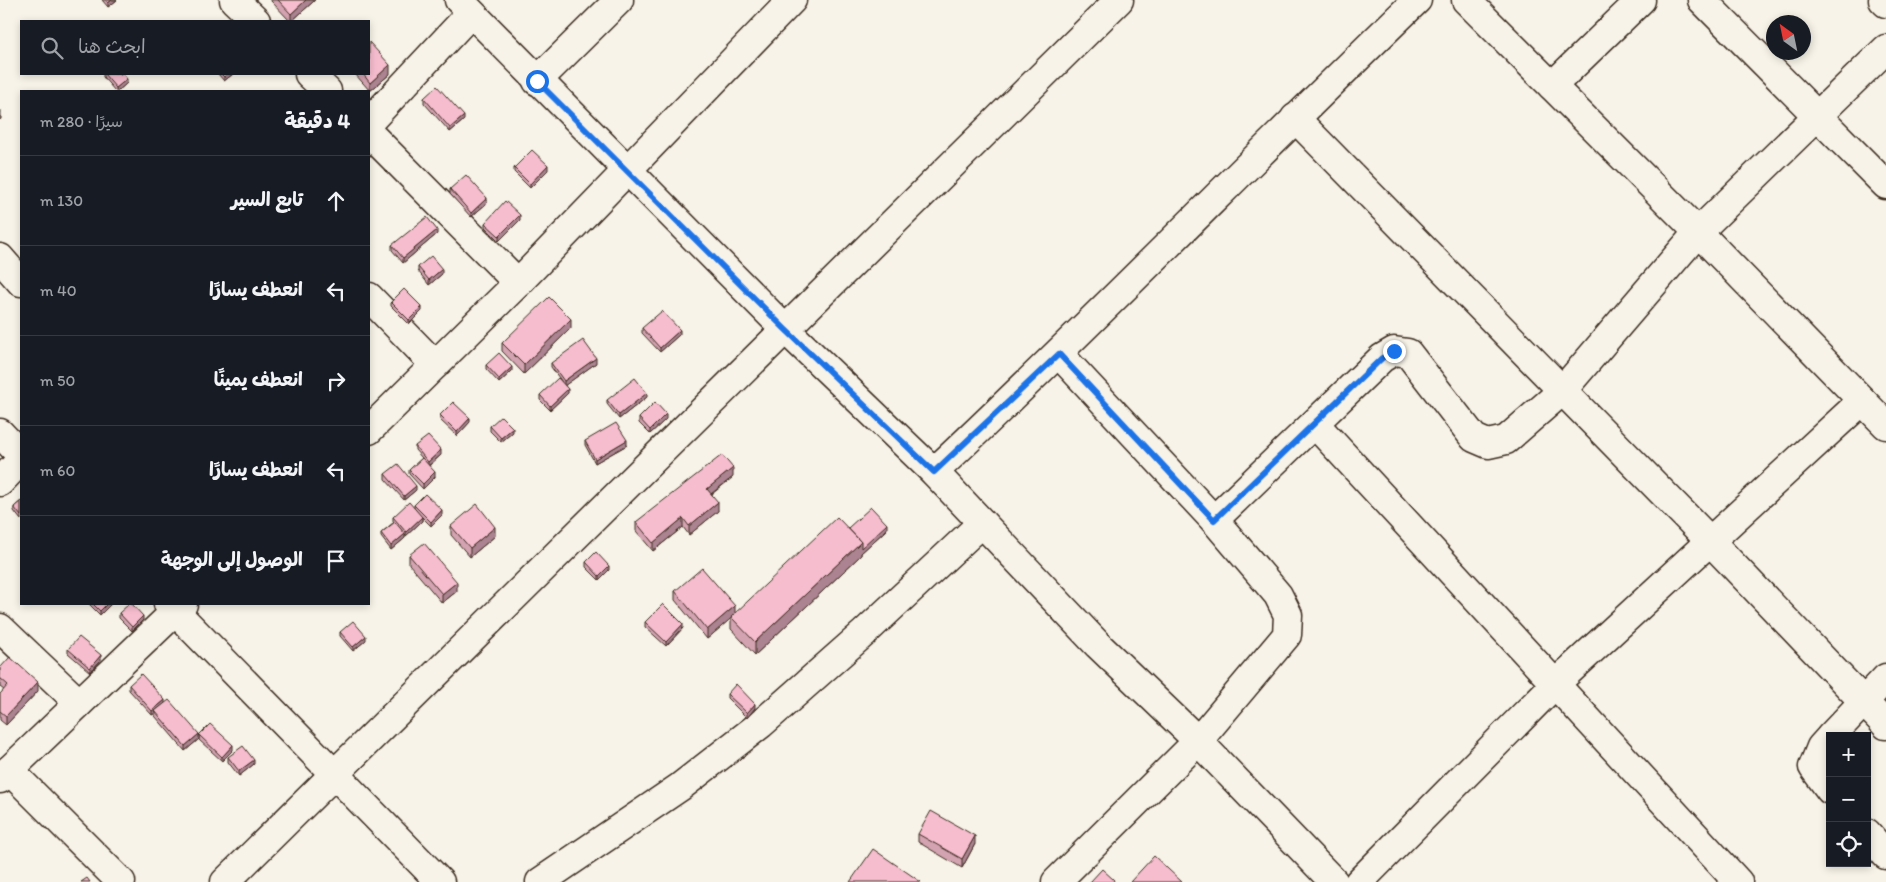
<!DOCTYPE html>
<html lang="ar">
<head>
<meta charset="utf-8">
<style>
	:root { --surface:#171b24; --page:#242831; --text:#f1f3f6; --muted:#9ea1a6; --line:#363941 }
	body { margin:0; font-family:Itim,"Playpen Sans Arabic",sans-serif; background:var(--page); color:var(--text); direction:rtl }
	.controls { position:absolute; right:15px; bottom:15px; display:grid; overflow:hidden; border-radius:0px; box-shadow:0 2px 8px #0003 }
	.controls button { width:45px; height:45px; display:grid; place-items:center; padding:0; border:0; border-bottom:1px solid var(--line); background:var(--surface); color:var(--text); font:25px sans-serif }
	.compass { position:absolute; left:1766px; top:15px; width:45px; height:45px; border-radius:50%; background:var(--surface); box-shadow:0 2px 8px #0003; rotate:327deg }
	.stop { position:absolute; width:15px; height:15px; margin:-11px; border:4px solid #1a73e8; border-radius:50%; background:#fff }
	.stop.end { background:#1a73e8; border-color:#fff; box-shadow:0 1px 5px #0008 }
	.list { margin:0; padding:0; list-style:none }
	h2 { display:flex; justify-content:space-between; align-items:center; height:65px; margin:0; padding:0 20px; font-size:21px }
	h2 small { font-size:16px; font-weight:400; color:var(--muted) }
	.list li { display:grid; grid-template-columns:32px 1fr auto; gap:15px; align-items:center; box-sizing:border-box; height:90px; padding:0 20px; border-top:1px solid var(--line) }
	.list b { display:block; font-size:19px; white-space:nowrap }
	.list em { font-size:16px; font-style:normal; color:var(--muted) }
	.icon { flex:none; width:28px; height:28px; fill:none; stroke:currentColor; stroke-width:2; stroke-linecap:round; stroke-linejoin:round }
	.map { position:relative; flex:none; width:1886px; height:882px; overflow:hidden; direction:ltr }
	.search { position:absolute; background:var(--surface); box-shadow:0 2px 8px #0003; left:20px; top:20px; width:350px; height:55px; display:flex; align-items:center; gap:12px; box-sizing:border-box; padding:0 18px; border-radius:0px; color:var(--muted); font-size:19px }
	.panel { position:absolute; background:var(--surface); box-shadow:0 2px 8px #0003; left:20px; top:90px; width:350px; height:515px; border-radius:0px; direction:rtl }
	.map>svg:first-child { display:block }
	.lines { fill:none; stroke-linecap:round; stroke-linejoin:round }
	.street-casing { stroke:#3b2a1e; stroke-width:31 }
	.street { stroke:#f7f3e8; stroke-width:28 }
	.wall { fill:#d4a3b2; stroke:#3b2a1e }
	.shaded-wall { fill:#ac8491; stroke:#3b2a1e }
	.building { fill:#f6bdcf; stroke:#3b2a1e }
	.route { stroke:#1a73e8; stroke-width:6 }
</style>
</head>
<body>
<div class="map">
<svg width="1886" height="882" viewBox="0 0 1886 882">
	<rect width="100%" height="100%" fill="#f7f3e8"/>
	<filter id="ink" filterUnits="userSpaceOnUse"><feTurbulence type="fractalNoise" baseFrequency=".02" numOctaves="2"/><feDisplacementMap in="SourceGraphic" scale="10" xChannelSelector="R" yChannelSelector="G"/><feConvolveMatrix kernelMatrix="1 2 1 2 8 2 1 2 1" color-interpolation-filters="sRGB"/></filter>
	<g filter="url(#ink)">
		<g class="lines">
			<!-- street casing -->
			<g class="street-casing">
				<g id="street">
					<path d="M234 0 256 21"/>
					<path d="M459 0 785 329 934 472 1098 645 1198 741 1334 882"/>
					<path d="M1466 0 1698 232 1886 425"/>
					<path d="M1702 0 1886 185"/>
					<path d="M1883 0 1886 3"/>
					<path d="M309 74 327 91"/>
					<path d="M537 81 619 0"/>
					<path d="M1552 86 1641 0"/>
					<path d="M1295 118 1710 541 1886 725"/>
					<path d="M369 122 471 13"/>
					<path d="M369 133 518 283"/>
					<path d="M0 258 21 282"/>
					<path d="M369 297 435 365"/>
					<path d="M1315 424 1738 882"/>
					<path d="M369 430 518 283 792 0"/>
					<path d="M0 433 21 455"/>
					<path d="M934 472C1098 318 1255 156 1417 0"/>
					<path d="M0 482 21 460"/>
					<path d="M1214 520 1382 358 1394 351 1408 353 1474 438 1488 444 1506 440 1561 392 1698 232 1886 49"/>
					<path d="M168 604 440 882"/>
					<path d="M0 628 79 703"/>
					<path d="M1831 736 1886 678"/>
					<path d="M1830 737 1821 747 1813 767 1830 790"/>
					<path d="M9 770 121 882"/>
					<path d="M0 779 183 604"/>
					<path d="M1867 833 1886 855"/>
					<path d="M225 882 1119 0"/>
					<path d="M540 882 680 787 761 724 864 633 982 523"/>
					<path d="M1056 882 1198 741 1287 635 1288 615 1278 595 1214 520 1059 354"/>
					<path d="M1359 882 1555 684 1862 401"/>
				</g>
			</g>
			<!-- street -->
			<use href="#street" class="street"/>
		</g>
		<!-- wall -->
		<g class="wall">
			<path d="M102 0H117L108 7Z"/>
			<path d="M271 0H315L292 21H290L271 1Z"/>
			<path d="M103 74H123L127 83 118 91H115L103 77Z"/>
			<path d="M218 74H233L224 81Z"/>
			<path d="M355 74H390L370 91Z"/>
			<path d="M424 98 464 120 450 132 424 103Z"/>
			<path d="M514 168 548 170 530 188 514 172Z"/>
			<path d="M450 189 487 203 471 217 450 194Z"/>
			<path d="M520 220 499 241 485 227V223Z"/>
			<path d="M437 234 403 263 392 250V245Z"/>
			<path d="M418 267 442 274 429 285 418 271Z"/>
			<path d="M391 302 422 311 409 324 391 306Z"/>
			<path d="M571 328 524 374 502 351V343Z"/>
			<path d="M642 328 680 334 660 352 642 333Z"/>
			<path d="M551 363H596L565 385 568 393 550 410 540 400V395L562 382 551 367Z"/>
			<path d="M486 365 512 371 499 383 486 369Z"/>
			<path d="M647 397 619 419 607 404V400Z"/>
			<path d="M440 415 470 422 457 436 440 420Z"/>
			<path d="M639 418 666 419 650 434 639 423Z"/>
			<path d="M490 426 513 432 501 442 490 431Z"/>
			<path d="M585 441 627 445 595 463 585 445Z"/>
			<path d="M415 446 441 455 429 466 435 477 423 489 409 474V470L422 458 415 450Z"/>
			<path d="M385 474 416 490 404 500 385 479Z"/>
			<path d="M733 477 712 494 718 511 689 535 683 527 653 551 636 531V522Z"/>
			<path d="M21 501V520L14 511V507Z"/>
			<path d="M414 505 442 515 431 526 422 517V521L406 536 405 534V538L391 550 381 537V533L394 522 393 521V517L414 508Z"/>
			<path d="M451 526 495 536 470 557 451 535Z"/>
			<path d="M848 528 887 529 861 553V555L755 655 731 629V618L707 639 675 600V591L735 613Z"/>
			<path d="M409 555 457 591 442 603 409 564Z"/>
			<path d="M586 562 609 570 599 580 586 567Z"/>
			<path d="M89 604H111L100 615Z"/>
			<path d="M119 613 143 620 132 631 119 618Z"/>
			<path d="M645 622 683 628 666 646 645 627Z"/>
			<path d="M340 632 366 640 353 651 340 636Z"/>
			<path d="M68 649 101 660 90 672 68 653Z"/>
			<path d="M0 668 38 691 6 725 0 720V694L4 690 0 687Z"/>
			<path d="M129 685 165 703 199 739 185 751 155 716V713L152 715 129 690Z"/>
			<path d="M727 694 755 708 747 718 727 698Z"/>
			<path d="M199 735 233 750 222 761 199 740Z"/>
			<path d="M228 757 254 764 239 776 228 762Z"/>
			<path d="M918 834 975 844 962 868 918 842Z"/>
		</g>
		<!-- shaded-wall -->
		<g class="shaded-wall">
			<path d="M112 0H117L108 7V3Z"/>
			<path d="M306 0H315L292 21H291V14Z"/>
			<path d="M390 65V74L370 91V83Z"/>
			<path d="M227 74H233L224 81V77Z"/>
			<path d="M127 79V83L118 91H116V88Z"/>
			<path d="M1 110V119L0 120V111Z"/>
			<path d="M464 116V120L450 132V128Z"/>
			<path d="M548 165V170L530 188V184Z"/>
			<path d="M487 198V203L471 217V213Z"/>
			<path d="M520 215V220L499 241V236Z"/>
			<path d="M437 230V234L403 263V258Z"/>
			<path d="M442 269V274L429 285V280Z"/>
			<path d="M422 307V311L409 324V320Z"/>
			<path d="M571 319V328L524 374V365Z"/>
			<path d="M680 330V334L660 352V348Z"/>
			<path d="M596 358V363L564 386V381Z"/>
			<path d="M512 367V371L499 383V379Z"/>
			<path d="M568 389V393L550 410V406Z"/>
			<path d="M647 393V397L619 419V415Z"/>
			<path d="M666 414V419L650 434V430Z"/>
			<path d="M470 418V422L457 436V432Z"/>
			<path d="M513 428V432L501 442V438Z"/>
			<path d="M627 440V445L595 463V459Z"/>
			<path d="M441 450V455L428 466V462Z"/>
			<path d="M733 468V477L707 497V489Z"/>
			<path d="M435 472V477L423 489V484Z"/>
			<path d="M416 486V490L404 500V496Z"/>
			<path d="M718 502V511L689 535V526Z"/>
			<path d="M442 510V515L431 526V522Z"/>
			<path d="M422 517V521L406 536V532Z"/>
			<path d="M683 518V527L653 551V543Z"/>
			<path d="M887 524V529L861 553V555L755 655V642L861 542Z"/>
			<path d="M495 527V536L470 557V548Z"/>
			<path d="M405 534V538L391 550V546Z"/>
			<path d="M609 566V570L599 580V576Z"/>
			<path d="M457 582V591L442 603V594Z"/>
			<path d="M107 604H111L100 615V611Z"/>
			<path d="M735 606V615L707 639V630Z"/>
			<path d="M143 616V620L132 631V627Z"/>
			<path d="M683 624V628L666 646V642Z"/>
			<path d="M366 636V640L353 651V647Z"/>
			<path d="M101 655V660L90 672V668Z"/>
			<path d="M38 682V691L6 725V716Z"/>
			<path d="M165 700V704L155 711V713L152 715V711Z"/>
			<path d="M755 704V708L747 718V713Z"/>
			<path d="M199 734V739L185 751V746Z"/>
			<path d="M233 745V750L222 761V757Z"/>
			<path d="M254 760V764L239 776V771Z"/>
			<path d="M975 836V844L962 868V859Z"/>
		</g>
		<!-- building -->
		<g class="building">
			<path d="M106 0H112L108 3Z"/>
			<path d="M278 0H306L291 14Z"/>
			<path d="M369 42 390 65 370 83 363 74H369Z"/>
			<path d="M104 74H123L127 79 116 88Z"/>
			<path d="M221 74H227L224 77Z"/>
			<path d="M437 86 464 116 450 128 424 98Z"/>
			<path d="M532 150 548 165 530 184 514 168Z"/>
			<path d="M466 175 487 198 471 213 450 189Z"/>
			<path d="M505 201 520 215 499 236 485 223Z"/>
			<path d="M427 217 437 230 403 258 392 245Z"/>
			<path d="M431 256 442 269 429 280 418 267Z"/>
			<path d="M404 289 422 307 409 320 391 302Z"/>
			<path d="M549 297 571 319 524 365 502 343Z"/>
			<path d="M662 311 680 330 660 348 642 328Z"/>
			<path d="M583 340 596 358 564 381 551 363Z"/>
			<path d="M499 353 512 367 499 379 486 365Z"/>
			<path d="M558 378 568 389 550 406 540 395Z"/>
			<path d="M635 378 647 393 619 415 607 400Z"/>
			<path d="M453 402 470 418 457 432 440 415Z"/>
			<path d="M655 402 666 414 650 430 639 418Z"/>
			<path d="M501 416 513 428 501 438 490 426Z"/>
			<path d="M616 423 627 440 595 459 585 441Z"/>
			<path d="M428 436 441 450 428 462 415 446Z"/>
			<path d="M722 455 733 468 707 489 718 502 689 526 683 518 653 543 636 522Z"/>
			<path d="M422 458 435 472 423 484 409 470Z"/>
			<path d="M398 464 416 486 404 496 385 474Z"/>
			<path d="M425 494 442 510 431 522 414 505Z"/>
			<path d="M21 501V516L14 507Z"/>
			<path d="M409 502 422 517 406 532 393 517Z"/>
			<path d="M477 504 495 527 470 548 451 526Z"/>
			<path d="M871 507 887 524 861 548V542L848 528Z"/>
			<path d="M837 517 861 542 755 642 731 617Z"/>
			<path d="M395 522 405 534 391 546 381 533Z"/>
			<path d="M424 543 457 582 442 594 409 555Z"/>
			<path d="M596 552 609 566 599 576 586 562Z"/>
			<path d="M702 568 735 606 707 630 675 591Z"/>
			<path d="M93 604H107L100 611Z"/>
			<path d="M129 604H132L143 616 132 627 119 613Z"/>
			<path d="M663 604 683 624 666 642 645 622Z"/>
			<path d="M353 621 366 636 353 647 340 632Z"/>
			<path d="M79 637 101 655 90 668 68 649Z"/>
			<path d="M10 657 38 682 6 716 0 711V694L8 685 0 678V668Z"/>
			<path d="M141 674 165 700 152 711 129 685Z"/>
			<path d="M736 684 755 704 747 713 727 694Z"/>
			<path d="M169 700 199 734 185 746 155 711Z"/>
			<path d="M210 724 233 745 222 757 199 735Z"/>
			<path d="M243 746 254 760 239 771 228 757Z"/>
			<path d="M931 811 975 836 962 859 918 834Z"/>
			<path d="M873 849 921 882H850Z"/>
			<path d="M1154 856 1182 882H1130Z"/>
			<path d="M1102 869 1114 880 1113 882H1090Z"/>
			<path d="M87 878 90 882H81Z"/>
		</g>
	</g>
	<g class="lines" filter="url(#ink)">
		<!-- route -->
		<path class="route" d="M537 81 785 329 934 472 1059 354 1214 520 1382 358 1394 351"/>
	</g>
</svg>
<div class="controls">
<button>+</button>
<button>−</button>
<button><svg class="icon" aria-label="locate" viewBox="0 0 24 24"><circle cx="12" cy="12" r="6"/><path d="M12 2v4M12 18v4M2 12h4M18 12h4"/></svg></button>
</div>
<svg class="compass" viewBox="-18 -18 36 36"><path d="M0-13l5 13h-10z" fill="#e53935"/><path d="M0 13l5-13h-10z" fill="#9ea1a6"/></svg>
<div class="stop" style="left:537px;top:81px"></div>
<div class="stop end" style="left:1394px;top:351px"></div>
<div class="search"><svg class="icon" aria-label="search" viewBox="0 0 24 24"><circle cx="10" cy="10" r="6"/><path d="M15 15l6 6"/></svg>ابحث هنا</div>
<section class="panel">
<h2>4 دقيقة<small>سيرًا · 280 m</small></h2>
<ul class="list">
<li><svg class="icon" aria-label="ahead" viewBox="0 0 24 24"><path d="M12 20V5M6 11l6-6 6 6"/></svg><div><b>تابع السير</b></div><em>130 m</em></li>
<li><svg class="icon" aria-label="left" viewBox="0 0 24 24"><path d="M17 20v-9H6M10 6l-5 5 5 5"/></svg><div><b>انعطف يسارًا</b></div><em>40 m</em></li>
<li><svg class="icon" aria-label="right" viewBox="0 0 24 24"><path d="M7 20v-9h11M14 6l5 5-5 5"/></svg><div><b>انعطف يمينًا</b></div><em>50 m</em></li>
<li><svg class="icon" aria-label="left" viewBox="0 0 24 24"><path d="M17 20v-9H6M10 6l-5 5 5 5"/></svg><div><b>انعطف يسارًا</b></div><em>60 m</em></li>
<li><svg class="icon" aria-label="arrive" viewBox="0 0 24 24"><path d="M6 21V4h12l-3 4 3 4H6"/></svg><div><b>الوصول إلى الوجهة</b></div></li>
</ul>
</section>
</div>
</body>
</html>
